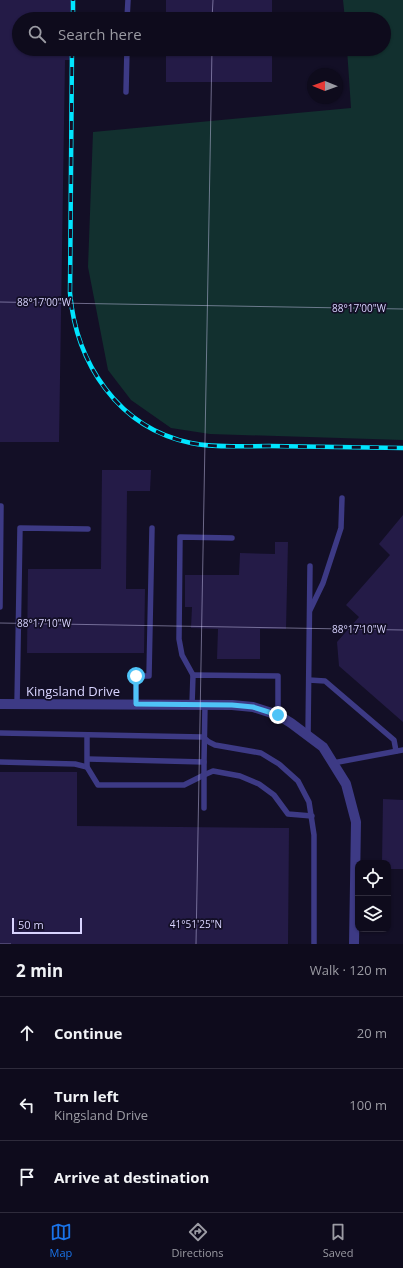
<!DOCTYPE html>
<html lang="en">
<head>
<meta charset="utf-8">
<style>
	:root { --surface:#0e0b1c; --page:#171425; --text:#f1f3f6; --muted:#9b9ba3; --line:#2e2b3b; --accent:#1a73e8 }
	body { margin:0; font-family:"Open Sans",sans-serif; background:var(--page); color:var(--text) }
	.controls { position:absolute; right:12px; bottom:12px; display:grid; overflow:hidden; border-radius:8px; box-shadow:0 1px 3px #0004 }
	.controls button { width:36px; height:36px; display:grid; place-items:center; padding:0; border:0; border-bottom:1px solid var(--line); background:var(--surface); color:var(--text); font:20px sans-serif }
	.compass { position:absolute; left:307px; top:68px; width:36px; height:36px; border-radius:50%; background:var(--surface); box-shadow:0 1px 3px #0004; rotate:271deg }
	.scale { position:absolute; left:12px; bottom:10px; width:70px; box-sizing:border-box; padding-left:4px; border:2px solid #d9d4ff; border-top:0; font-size:11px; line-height:14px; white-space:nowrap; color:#d9d4ff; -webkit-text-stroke:3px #130f26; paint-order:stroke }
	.stop { position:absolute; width:12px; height:12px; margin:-9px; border:3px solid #4fc3f7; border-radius:50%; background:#fff }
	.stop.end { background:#4fc3f7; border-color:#fff; box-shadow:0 1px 4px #0008 }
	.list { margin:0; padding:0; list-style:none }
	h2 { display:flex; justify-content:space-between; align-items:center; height:52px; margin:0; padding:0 16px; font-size:17px }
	h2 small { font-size:13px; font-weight:400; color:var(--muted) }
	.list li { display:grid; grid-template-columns:26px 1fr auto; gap:12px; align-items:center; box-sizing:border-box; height:72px; padding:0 16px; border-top:1px solid var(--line) }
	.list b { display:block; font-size:15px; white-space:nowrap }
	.list p { margin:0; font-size:13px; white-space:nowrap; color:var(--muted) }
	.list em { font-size:13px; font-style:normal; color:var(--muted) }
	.icon { flex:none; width:22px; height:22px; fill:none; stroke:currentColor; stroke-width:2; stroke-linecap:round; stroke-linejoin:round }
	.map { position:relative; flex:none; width:403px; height:944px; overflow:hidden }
	.search { position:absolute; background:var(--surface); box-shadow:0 1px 3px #0004; left:12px; right:12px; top:12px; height:44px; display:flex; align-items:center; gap:10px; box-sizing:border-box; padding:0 14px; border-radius:22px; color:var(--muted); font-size:15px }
	.sheet { height:268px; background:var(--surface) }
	nav { display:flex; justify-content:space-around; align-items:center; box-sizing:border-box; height:56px; border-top:1px solid var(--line); background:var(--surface); font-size:11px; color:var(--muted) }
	nav a { display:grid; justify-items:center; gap:2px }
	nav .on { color:var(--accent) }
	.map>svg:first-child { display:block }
	.green { fill:#12302f }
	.building { fill:#241b47 }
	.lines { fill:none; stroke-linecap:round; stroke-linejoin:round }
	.service { stroke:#3d3a85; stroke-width:5.5 }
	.minor { stroke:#3d3a85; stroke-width:10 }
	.rail-casing { stroke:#00e5ff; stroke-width:4.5 }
	.rail { stroke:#130f26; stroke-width:3; stroke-dasharray:9; stroke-linecap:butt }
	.route { stroke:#4fc3f7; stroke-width:5 }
	.ticks { fill:none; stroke:#d9d4ff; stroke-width:1; stroke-opacity:0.45 }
	.labels { text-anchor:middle; stroke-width:3.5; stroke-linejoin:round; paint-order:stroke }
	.street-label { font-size:13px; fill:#d9d4ff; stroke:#130f26 }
	.ticks-label { font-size:10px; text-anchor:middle; fill:#d9d4ff; stroke:#130f26; stroke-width:3.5; stroke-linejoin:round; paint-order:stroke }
</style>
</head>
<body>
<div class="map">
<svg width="403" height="944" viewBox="0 0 403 944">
	<rect width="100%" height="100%" fill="#130f26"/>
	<!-- green -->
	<path class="green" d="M343 0H403V440L210 434 171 428 131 400 108 370 88 267 93 132 351 108 347 49H384V19H345Z"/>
	<!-- building -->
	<g class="building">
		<path d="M0 0H71L70 19H19V49H70V60H65L59 442H0Z"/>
		<rect x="166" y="0" width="106" height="19"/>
		<rect x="166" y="49" width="106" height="33"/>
		<path d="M102 470H151L150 491H127L126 589H145L144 653H27L28 569H101Z"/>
		<path d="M403 515V722L339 666 337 642 359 617 346 605 390 555 379 544Z"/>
		<path d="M275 542H288L286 629H260V659H217L218 629 191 628 192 607H185V575H239L240 553 275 554Z"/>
		<path d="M0 772H77V826L289 828 288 944H0Z"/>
		<path d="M383 799 403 800V869H388V863H382Z"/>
	</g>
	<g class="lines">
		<!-- service -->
		<g class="service">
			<path d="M127 19 128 0"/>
			<path d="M126 92 127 49"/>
			<path d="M0 607 1 506"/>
			<path d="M310 610 323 583 341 528 342 498"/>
			<path d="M193 675 182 655 179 639 180 537 232 538"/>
			<path d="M309 680 325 681 394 740 396 751"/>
			<path d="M17 704 20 528 88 529"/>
			<path d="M136 704V676H149L152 528"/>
			<path d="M192 705 193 675 278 676V715"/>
			<path d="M0 733 203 737 209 742 215 745 261 753 279 764 298 781 309 802 314 835V944"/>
			<path d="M308 735 310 566"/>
			<path d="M88 759 204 762 205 705"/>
			<path d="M0 762 75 764 87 767 98 785H184L204 775 213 771 240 776 259 784 274 795 288 814 312 816"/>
			<path d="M333 763 403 750"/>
			<path d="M87 767V735"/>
			<path d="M204 808V762"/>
		</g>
		<!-- minor -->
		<path class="minor" d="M0 704 232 705 253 707 278 715 291 723 323 747 346 784 356 822 354 944"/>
		<!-- rail casing -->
		<g class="rail-casing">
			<g id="rail">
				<path d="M73 19V0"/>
				<path d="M72 49 70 293C76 363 118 428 191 443 216 448 244 446 269 446 314 447 358 447 403 448"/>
			</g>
		</g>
		<!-- rail -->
		<use href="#rail" class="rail"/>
	</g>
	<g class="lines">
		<!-- route -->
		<path class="route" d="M136 676V704L232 705 253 707 278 715"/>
	</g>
	<!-- ticks -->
	<path class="ticks" d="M212 19 213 0M0 302 403 309M0 623 403 630M0 944H11M196 944 212 49"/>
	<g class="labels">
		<!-- street labels -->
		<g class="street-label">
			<text x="73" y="696">Kingsland Drive</text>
		</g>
	</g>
	<g class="ticks-label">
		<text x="44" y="306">88°17'00"W</text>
		<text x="359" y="312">88°17'00"W</text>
		<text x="44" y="627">88°17'10"W</text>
		<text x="359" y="633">88°17'10"W</text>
		<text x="196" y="928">41°51'25"N</text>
	</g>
</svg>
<div class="controls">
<button><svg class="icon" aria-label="locate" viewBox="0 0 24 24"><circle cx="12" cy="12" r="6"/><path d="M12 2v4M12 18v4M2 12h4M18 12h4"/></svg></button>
<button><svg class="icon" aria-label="layers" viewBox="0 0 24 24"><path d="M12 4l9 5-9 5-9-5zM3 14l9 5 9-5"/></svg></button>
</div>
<svg class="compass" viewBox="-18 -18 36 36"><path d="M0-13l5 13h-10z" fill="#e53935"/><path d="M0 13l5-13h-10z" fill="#9b9ba3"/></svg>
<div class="scale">50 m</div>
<div class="stop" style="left:136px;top:676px"></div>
<div class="stop end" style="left:278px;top:715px"></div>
<div class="search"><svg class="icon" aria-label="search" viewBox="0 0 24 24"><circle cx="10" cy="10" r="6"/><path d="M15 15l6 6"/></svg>Search here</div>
</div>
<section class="sheet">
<h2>2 min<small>Walk · 120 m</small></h2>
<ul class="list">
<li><svg class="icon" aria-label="ahead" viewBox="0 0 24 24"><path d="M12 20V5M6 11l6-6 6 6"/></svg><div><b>Continue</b></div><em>20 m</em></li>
<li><svg class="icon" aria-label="left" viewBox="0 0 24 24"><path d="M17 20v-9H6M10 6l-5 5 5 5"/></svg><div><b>Turn left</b><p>Kingsland Drive</p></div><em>100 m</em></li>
<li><svg class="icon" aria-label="arrive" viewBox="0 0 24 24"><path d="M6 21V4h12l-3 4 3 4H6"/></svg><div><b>Arrive at destination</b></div></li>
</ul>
</section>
<nav>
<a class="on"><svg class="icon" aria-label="map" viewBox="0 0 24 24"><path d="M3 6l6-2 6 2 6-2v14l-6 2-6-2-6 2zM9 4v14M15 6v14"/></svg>Map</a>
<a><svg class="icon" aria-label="directions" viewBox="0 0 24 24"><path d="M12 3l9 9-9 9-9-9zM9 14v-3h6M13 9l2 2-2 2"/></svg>Directions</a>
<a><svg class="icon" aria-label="saved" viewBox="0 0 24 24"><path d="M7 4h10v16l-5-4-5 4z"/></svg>Saved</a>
</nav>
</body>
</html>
